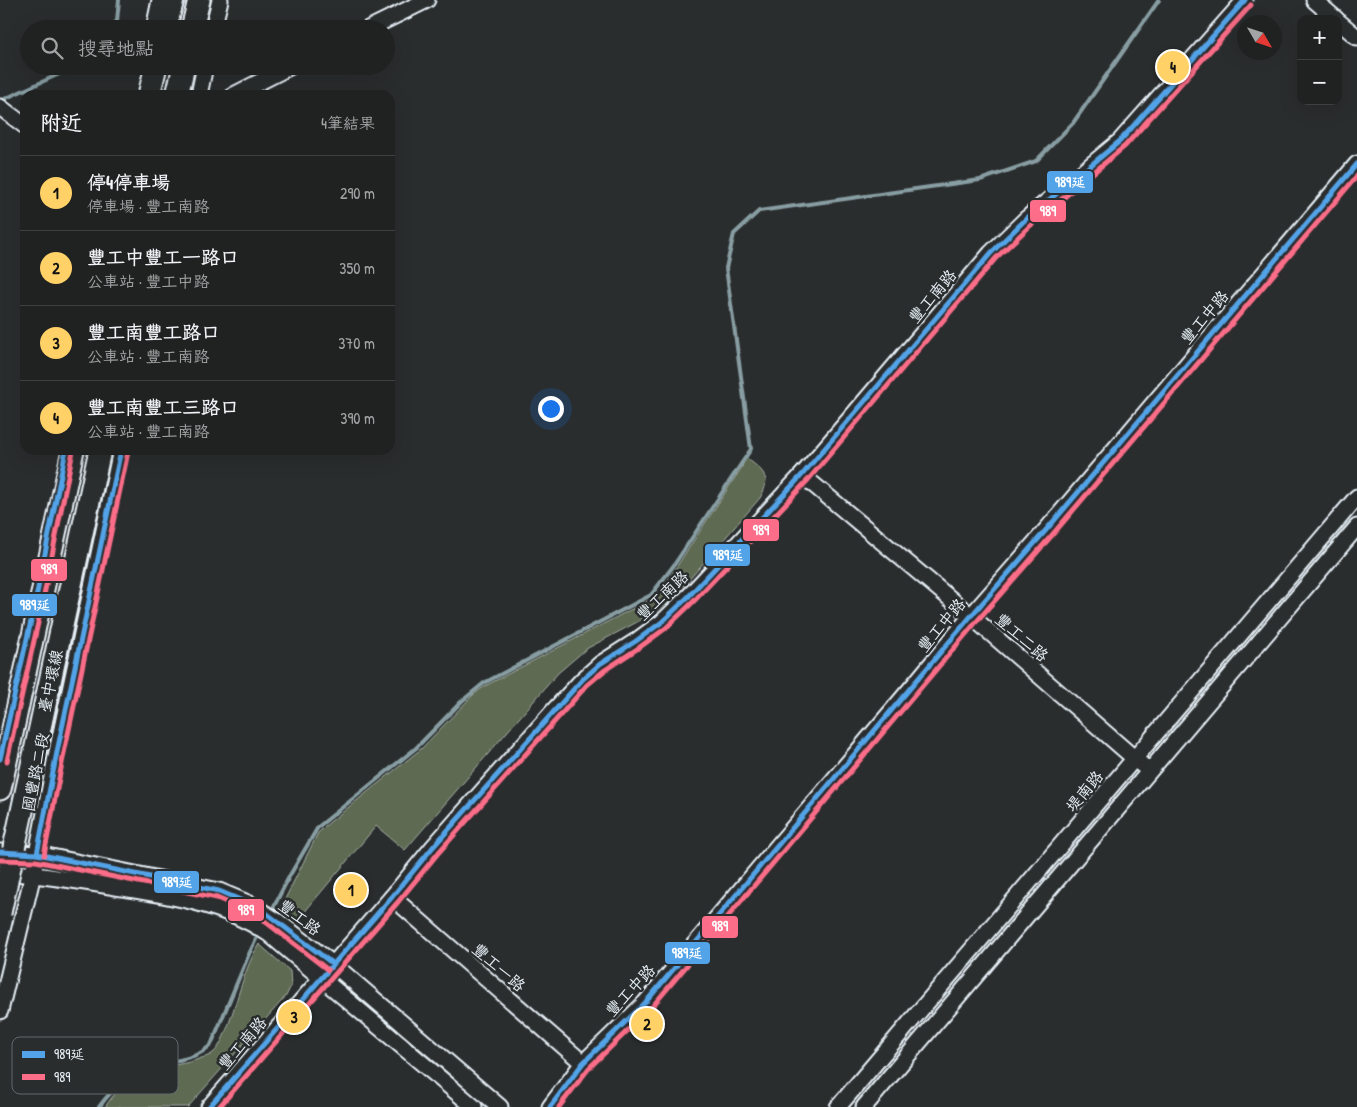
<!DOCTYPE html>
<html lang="zh-TW">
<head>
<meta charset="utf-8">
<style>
	:root { --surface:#202222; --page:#282a2a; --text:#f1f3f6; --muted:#a2a4a5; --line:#3d3f40; --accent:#ffd166 }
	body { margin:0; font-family:"Patrick Hand","LXGW WenKai TC",sans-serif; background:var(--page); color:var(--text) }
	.controls { position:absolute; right:15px; top:15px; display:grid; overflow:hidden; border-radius:10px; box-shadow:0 5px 20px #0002 }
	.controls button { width:45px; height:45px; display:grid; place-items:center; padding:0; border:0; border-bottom:1px solid var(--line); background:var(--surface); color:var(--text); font:25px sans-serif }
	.compass { position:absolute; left:1237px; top:15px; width:45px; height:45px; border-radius:50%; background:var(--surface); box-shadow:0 5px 20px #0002; rotate:129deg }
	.you { position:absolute; left:550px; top:408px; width:18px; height:18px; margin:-12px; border:4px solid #fff; border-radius:50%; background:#1a73e8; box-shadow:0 0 0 8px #1a73e833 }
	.badge { display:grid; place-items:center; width:32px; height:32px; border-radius:50%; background:var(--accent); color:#111; font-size:16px; font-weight:700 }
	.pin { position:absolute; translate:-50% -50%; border:2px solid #fff; box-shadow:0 1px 5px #0006 }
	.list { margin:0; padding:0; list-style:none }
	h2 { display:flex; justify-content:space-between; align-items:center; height:65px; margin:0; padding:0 20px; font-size:21px }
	h2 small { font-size:16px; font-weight:400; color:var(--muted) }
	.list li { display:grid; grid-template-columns:32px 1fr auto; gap:15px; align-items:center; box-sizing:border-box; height:75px; padding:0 20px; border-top:1px solid var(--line) }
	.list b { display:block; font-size:19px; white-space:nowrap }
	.list p { margin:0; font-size:16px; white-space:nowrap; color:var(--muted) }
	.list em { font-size:16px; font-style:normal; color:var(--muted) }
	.icon { flex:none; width:28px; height:28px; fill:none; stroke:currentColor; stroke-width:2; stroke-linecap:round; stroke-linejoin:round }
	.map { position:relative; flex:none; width:1357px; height:1107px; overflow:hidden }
	.search { position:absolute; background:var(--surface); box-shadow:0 5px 20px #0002; left:20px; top:20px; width:375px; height:55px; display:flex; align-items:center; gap:12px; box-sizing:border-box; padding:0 18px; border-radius:28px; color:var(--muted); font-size:19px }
	.panel { position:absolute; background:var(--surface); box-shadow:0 5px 20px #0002; left:20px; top:90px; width:375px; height:365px; border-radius:15px }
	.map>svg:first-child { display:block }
	.green { fill:#5f6b52; stroke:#a4aea5 }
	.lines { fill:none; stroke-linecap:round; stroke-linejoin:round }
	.stream { stroke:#889ea3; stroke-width:4 }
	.minor-casing { stroke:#e8f1f8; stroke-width:19 }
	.highway-casing { stroke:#e8f1f8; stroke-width:25 }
	.minor { stroke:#2a2d2e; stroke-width:15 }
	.highway { stroke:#2a2d2e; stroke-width:21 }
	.highway-bridge-casing { stroke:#e8f1f8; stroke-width:25; stroke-linecap:butt }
	.highway-bridge { stroke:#2a2d2e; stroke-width:21 }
	.bus-1-casing { stroke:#2a2d2e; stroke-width:9 }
	.bus-2-casing { stroke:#2a2d2e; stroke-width:9 }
	.bus-1 { stroke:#53a3e8; stroke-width:5 }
	.bus-2 { stroke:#fb6d88; stroke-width:5 }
	.labels { text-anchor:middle; stroke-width:5; stroke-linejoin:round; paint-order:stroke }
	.street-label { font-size:16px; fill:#e8f1f8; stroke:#2a2d2e }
	.key { fill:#2a2d2e; stroke:#63686b; stroke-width:1 }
	.key-label { font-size:14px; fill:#e8f1f8 }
	.line-badge { stroke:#2a2d2e; stroke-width:2 }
	.badge-label { font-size:14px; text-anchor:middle; font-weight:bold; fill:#fff }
</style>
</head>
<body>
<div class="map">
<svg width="1357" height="1107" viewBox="0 0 1357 1107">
	<rect width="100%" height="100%" fill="#2a2d2e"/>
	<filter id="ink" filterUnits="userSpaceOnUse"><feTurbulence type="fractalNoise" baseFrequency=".02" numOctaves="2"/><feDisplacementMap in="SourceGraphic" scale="10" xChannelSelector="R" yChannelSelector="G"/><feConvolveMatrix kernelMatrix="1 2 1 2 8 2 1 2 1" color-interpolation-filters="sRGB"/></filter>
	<g filter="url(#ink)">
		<!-- green -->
		<g class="green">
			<path d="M745 457C762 470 773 476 760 498L673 598 658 611 586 649 558 673 405 850 376 826 293 926 278 913 318 833 325 826 421 749 473 695 485 686 653 598 660 592 742 467Z"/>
			<path d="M259 944 290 971 291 986 286 996 188 1107H105C123 1080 139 1072 170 1066 179 1064 188 1063 196 1060 202 1057 209 1057 213 1053 221 1046 224 1035 228 1026 238 999 244 969 259 944Z"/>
		</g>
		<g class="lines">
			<!-- stream -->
			<g class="stream">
				<path d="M109 29 117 21 119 0"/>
				<path d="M0 101 68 70 71 66"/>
				<path d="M271 912 290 875 318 827 416 748 462 701 484 683 651 595 674 565 751 449 726 268 734 234 759 211 980 180 1036 161 1073 123 1159 0"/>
				<path d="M99 1107C115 1085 131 1072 157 1065 171 1061 186 1060 198 1054 203 1052 207 1048 211 1045L249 954 259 933"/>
			</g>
			<!-- minor casing -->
			<g class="minor-casing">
				<g id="minor">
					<path d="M1314 0 1336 19"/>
					<path d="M1338 21 1357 37"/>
					<path d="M154 29 160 0"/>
					<path d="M213 29 220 0"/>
					<path d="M368 29 427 0"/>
					<path d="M199 95 205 66"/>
					<path d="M234 95 291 66"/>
					<path d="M0 107 25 126"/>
					<path d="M802 475 971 616 1142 765"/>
					<path d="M0 852 37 854 219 891 250 904 277 921 333 964 500 1107"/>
					<path d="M0 872C37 874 73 880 110 886 164 895 222 902 269 934L474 1107"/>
					<path d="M392 897 583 1063"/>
					<path d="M0 1011 33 874 57 752 121 450"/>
					<path d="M209 1107 392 897 433 847 556 708 582 680 600 664 636 641 662 622 688 597 802 475 991 253 1026 219 1120 141 1245 0"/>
					<path d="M550 1107 583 1063 645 1003 913 686 971 616 1047 529 1357 164"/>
					<path d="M838 1107 1357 497"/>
					<path d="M864 1107 1357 527"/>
				</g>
			</g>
			<!-- highway casing -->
			<g class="highway-casing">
				<g id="highway">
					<path d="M165 29 173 0"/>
					<path d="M192 29 199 0"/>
					<path d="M149 95 156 66"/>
					<path d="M177 95 184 66"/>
					<path d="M0 789 73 450"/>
				</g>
			</g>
			<!-- minor -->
			<use href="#minor" class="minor"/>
			<!-- highway -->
			<use href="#highway" class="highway"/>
			<!-- highway-bridge casing -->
			<g class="highway-bridge-casing">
				<path id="highway-bridge" d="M0 913 100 450"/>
			</g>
			<!-- highway-bridge -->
			<use href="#highway-bridge" class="highway-bridge"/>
			<!-- bus-1 casing -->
			<g class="bus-1-casing">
				<g id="bus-1">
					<path d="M0 759 35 603 66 450"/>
					<path d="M0 852 37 854 219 891 250 904 266 913 333 964"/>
					<path d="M37 854 57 752 121 450"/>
					<path d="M209 1107 392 897 433 847 582 680 600 664 636 641 662 622 688 597 802 475 991 253 1026 219 1120 141 1245 0"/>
					<path d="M550 1107 583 1063 645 1003 971 616 1047 529 1357 164"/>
				</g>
			</g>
			<!-- bus-2 casing -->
			<g class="bus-2-casing">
				<g id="bus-2">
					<path d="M7 761 42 605 73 451"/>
					<path d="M44 855 64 753 128 452"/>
					<path d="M0 860 36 861 217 898 247 911 262 919 328 970"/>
					<path d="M219 1107 398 902 439 852 587 685 605 670 640 647 666 628 693 602 808 480 996 258 1031 225 1125 146 1251 5"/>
					<path d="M559 1107 589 1068 651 1008 977 621 1053 534 1357 176"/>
				</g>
			</g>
			<!-- bus-1 -->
			<use href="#bus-1" class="bus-1"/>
			<!-- bus-2 -->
			<use href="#bus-2" class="bus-2"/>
		</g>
	</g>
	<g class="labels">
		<!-- street labels -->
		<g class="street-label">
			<text transform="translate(932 296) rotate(-50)" y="6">豐工南路</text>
			<text transform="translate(1204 317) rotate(-50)" y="6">豐工中路</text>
			<text transform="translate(662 595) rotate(-43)" y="6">豐工南路</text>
			<text transform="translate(941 625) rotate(-50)" y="6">豐工中路</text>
			<text transform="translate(1022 637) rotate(41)" y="6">豐工二路</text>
			<text transform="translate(50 681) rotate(-78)" y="6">臺中環線</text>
			<text transform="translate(35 772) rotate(-79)" y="6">國豐路二段</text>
			<text transform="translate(1084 791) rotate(-50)" y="6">堤南路</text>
			<text transform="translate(300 917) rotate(37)" y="6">豐工路</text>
			<text transform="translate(499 967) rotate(41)" y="6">豐工一路</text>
			<text transform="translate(630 990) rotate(-47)" y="6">豐工中路</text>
			<text transform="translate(242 1043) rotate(-49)" y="6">豐工南路</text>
		</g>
	</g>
	<!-- legend -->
	<rect x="12" y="1037" width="166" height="57" rx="8" class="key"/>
	<rect x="22" y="1051" width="23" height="7" fill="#53a3e8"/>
	<rect x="22" y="1074" width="23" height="6" fill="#fb6d88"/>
	<g class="key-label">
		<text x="54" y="1059">989延</text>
		<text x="54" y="1082">989</text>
	</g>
	<g class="line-badge">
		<rect x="1046" y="170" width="48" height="24" rx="5" fill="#53a3e8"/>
		<rect x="1029" y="199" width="38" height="24" rx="5" fill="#fb6d88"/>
		<rect x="742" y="518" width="38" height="24" rx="5" fill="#fb6d88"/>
		<rect x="704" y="543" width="47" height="24" rx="5" fill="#53a3e8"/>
		<rect x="30" y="558" width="38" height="24" rx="5" fill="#fb6d88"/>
		<rect x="11" y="593" width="47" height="24" rx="5" fill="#53a3e8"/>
		<rect x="153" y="870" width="47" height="24" rx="5" fill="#53a3e8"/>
		<rect x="227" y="898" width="38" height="24" rx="5" fill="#fb6d88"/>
		<rect x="701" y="915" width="38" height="24" rx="5" fill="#fb6d88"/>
		<rect x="664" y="941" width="47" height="24" rx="5" fill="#53a3e8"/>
	</g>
	<g class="badge-label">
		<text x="1070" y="187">989延</text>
		<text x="1048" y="216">989</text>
		<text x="761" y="535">989</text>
		<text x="728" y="560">989延</text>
		<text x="49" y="574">989</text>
		<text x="35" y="610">989延</text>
		<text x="177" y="887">989延</text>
		<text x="246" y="915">989</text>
		<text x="720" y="931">989</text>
		<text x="687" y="958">989延</text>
	</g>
</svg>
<div class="controls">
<button>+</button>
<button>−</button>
</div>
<svg class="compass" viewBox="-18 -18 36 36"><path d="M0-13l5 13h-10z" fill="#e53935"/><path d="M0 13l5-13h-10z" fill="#a2a4a5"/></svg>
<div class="you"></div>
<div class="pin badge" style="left:351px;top:890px">1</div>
<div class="pin badge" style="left:647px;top:1024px">2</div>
<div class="pin badge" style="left:294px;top:1017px">3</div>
<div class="pin badge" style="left:1173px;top:67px">4</div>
<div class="search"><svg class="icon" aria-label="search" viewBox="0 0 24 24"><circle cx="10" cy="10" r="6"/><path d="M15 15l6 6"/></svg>搜尋地點</div>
<section class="panel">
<h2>附近<small>4筆結果</small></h2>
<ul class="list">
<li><span class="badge">1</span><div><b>停4停車場</b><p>停車場 · 豐工南路</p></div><em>290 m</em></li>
<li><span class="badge">2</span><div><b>豐工中豐工一路口</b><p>公車站 · 豐工中路</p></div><em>350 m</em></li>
<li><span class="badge">3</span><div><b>豐工南豐工路口</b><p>公車站 · 豐工南路</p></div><em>370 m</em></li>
<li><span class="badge">4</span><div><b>豐工南豐工三路口</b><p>公車站 · 豐工南路</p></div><em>390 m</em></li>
</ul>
</section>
</div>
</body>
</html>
